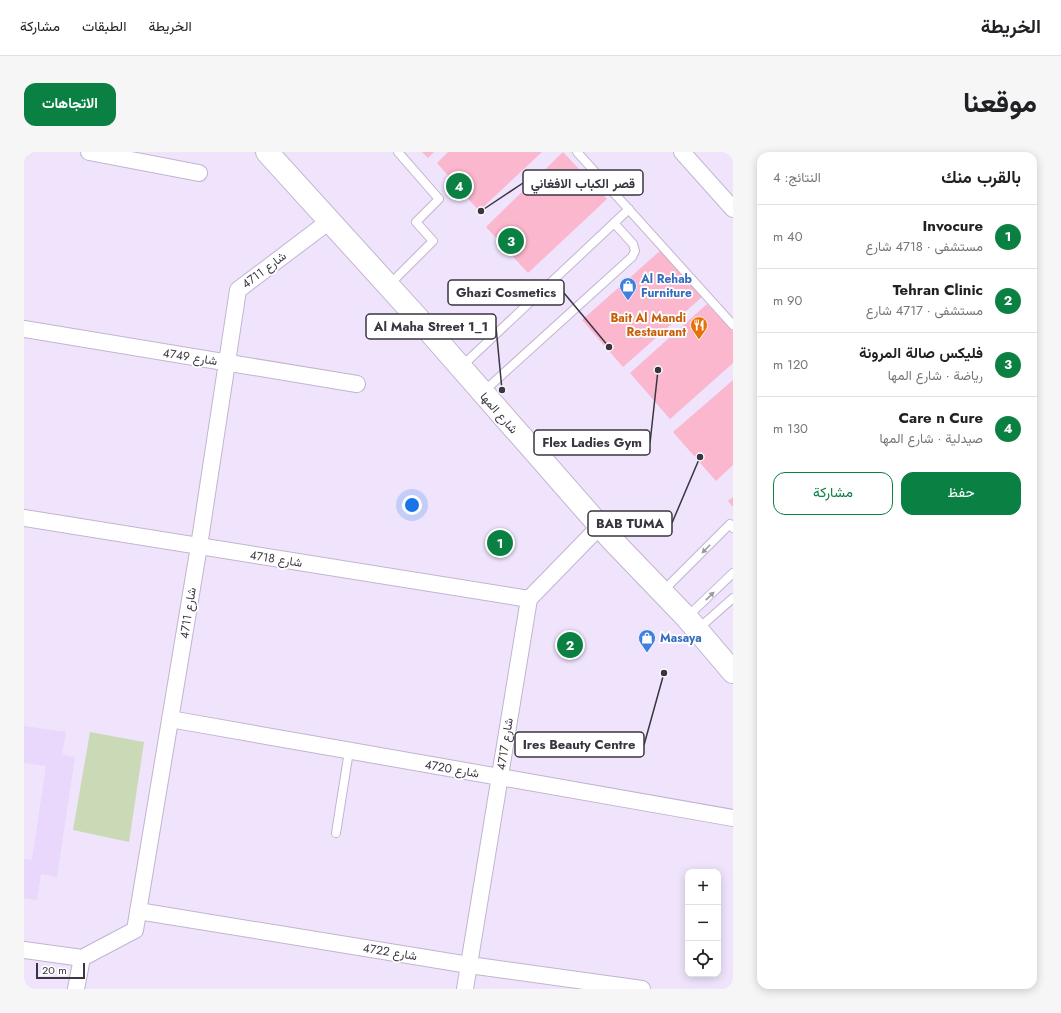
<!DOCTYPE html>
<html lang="ar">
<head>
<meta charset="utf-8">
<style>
	:root { --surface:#fff; --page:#f6f6f6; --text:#202124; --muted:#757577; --line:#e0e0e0; --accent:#0b8043 }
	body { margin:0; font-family:Jost,Vazirmatn,sans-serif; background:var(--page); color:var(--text); direction:rtl }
	.controls { position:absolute; right:12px; bottom:12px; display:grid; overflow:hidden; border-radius:8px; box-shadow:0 2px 10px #0003 }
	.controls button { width:36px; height:36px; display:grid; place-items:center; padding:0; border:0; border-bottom:1px solid var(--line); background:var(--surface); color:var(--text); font:20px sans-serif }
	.scale { position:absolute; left:12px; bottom:10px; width:49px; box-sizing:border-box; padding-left:4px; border:2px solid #3a3540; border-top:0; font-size:11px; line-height:14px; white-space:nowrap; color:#3a3540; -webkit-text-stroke:3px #fff; paint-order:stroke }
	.you { position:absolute; left:388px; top:353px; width:14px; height:14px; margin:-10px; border:3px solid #fff; border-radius:50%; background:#1a73e8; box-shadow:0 0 0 6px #1a73e833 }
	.badge { display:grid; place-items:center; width:26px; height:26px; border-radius:50%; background:var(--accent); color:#fff; font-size:13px; font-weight:700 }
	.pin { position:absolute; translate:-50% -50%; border:2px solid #fff; box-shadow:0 1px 4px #0006 }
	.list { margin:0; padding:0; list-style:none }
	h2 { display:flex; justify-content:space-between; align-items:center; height:52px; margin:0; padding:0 16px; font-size:17px }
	h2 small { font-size:13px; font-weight:400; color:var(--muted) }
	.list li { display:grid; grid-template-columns:26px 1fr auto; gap:12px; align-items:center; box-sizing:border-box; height:64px; padding:0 16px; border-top:1px solid var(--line) }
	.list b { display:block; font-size:15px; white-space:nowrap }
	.list p { margin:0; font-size:13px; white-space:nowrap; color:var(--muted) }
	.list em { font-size:13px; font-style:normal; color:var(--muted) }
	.actions { display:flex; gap:8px; padding:12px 16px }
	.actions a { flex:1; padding:9px 0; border:1px solid var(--accent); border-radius:12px; text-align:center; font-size:14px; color:var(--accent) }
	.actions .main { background:var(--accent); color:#fff }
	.icon { flex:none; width:22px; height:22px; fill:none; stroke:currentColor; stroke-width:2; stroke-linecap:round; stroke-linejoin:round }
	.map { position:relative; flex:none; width:709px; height:837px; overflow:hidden; direction:ltr; border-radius:12px }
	header { display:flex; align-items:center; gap:24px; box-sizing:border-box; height:56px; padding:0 20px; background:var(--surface); border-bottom:1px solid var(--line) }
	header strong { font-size:19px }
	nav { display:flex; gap:22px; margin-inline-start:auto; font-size:14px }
	.intro { display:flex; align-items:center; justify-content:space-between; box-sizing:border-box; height:96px; padding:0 24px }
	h1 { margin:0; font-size:28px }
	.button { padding:10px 18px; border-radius:12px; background:var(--accent); color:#fff; font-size:14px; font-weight:700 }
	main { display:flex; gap:24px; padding:0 24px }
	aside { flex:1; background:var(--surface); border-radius:12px; box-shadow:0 2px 10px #0003 }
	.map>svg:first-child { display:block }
	.built { fill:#e9d7fc }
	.green { fill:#cadab6 }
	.building { fill:#fab7cd }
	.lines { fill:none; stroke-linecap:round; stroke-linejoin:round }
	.lane-casing { stroke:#c2b4d1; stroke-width:10 }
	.street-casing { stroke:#c2b4d1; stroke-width:18 }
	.secondary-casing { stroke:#c2b4d1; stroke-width:24 }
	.lane { stroke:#fff; stroke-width:8 }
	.street { stroke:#fff; stroke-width:16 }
	.secondary { stroke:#fff; stroke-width:22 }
	.oneway { fill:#9c9aa0 }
	.labels { text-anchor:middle; stroke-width:3.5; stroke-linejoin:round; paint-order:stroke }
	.street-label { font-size:12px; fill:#3a3540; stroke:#fff }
	.shop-label { font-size:12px; font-weight:bold; fill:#366cbe; stroke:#fff; text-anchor:start }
	.food-label { font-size:12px; font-weight:bold; fill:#c56008; stroke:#fff; text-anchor:end }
	.leader { fill:none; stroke:#3a3540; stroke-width:1.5 }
	.callout-dot { fill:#3a3540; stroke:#fff; stroke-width:1.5 }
	.callout { fill:#fff; stroke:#3a3540; stroke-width:1.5 }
	.callout-label { font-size:13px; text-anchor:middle; font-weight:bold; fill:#3a3540 }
</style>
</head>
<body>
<header>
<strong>الخريطة</strong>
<nav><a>الخريطة</a><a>الطبقات</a><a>مشاركة</a></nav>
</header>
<div class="intro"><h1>موقعنا</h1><a class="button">الاتجاهات</a></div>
<main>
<aside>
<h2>بالقرب منك<small>النتائج: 4</small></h2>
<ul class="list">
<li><span class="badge">1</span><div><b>Invocure</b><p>مستشفى · 4718 شارع</p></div><em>40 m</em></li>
<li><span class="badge">2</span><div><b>Tehran Clinic</b><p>مستشفى · 4717 شارع</p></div><em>90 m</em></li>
<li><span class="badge">3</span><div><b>فليكس صالة المرونة</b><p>رياضة · شارع المها</p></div><em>120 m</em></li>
<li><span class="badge">4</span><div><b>Care n Cure</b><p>صيدلية · شارع المها</p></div><em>130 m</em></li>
</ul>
<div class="actions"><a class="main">حفظ</a><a>مشاركة</a></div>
</aside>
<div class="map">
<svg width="709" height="837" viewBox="0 0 709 837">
	<rect width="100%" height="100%" fill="#efe4fc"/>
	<!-- built -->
	<path class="built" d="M0 574 42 580 38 603 51 605 33 725 17 722 13 748 0 746V707L8 708 22 614 0 611Z"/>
	<!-- green -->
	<path class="green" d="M66 580 120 590 105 690 49 678Z"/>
	<!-- building -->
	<g class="building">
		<path d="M398 0H410L404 6Z"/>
		<path d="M424 0H518L455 59 413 11Z"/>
		<path d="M539 0 583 47 504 121 462 75Z"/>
		<path d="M637 98 678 145 599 215 558 168Z"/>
		<path d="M683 152 709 179V211L646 267 606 221Z"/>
		<path d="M709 228V313L692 329 649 280Z"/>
		<path d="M709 345V355L704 349Z"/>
	</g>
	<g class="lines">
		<!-- lane casing -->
		<g class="lane-casing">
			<g id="lane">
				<path d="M553 0 709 173"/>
				<path d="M365 133 409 89 392 70 415 47 374 0"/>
				<path d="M438 214 605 57"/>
				<path d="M459 240 608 105 611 99 609 92 590 71"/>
				<path d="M639 439 706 372 709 376"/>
				<path d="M663 465 709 421"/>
				<path d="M674 477 709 446"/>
				<path d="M312 681 325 599"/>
			</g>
		</g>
		<!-- street casing -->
		<g class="street-casing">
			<g id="street">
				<path d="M65 0 175 21"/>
				<path d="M658 0 709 57"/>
				<path d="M0 177 333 232"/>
				<path d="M0 366 505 447"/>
				<path d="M146 567 709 666"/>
				<path d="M114 759 445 813 618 837"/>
				<path d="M0 798 58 806 111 778 175 394 214 138 304 70"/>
				<path d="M52 837 58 806"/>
				<path d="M441 837 505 447 576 374"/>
			</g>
		</g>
		<!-- secondary casing -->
		<g class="secondary-casing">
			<path id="secondary" d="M243 0 391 163 589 389 663 466 709 520"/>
		</g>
		<!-- lane -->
		<use href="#lane" class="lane"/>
		<!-- street -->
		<use href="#street" class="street"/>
		<!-- secondary -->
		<use href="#secondary" class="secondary"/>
	</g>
	<!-- one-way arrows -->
	<defs><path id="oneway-solid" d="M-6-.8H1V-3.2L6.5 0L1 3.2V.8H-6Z"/></defs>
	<g class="oneway">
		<use href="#oneway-solid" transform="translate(682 397) rotate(135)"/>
		<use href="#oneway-solid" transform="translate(686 444) rotate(-44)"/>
	</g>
	<!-- icons -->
	<defs>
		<g id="shop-pin" transform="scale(0.9)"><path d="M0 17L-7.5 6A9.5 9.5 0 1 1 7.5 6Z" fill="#3f7fe0" stroke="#fff"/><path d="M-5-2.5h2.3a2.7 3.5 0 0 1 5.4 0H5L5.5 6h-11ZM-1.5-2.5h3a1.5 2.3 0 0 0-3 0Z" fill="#fff"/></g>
		<g id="restaurant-pin" transform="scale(0.9)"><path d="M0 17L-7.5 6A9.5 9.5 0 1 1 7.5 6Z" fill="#e8710a" stroke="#fff"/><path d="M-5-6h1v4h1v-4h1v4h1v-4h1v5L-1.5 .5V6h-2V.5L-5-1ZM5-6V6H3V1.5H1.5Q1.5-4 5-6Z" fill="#fff"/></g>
	</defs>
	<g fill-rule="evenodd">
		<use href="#shop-pin" x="604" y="134"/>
		<use href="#restaurant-pin" x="675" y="173"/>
		<use href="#shop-pin" x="623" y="486"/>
	</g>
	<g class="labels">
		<!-- street labels -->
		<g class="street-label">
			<text transform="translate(240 118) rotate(-37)" y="4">4711 شارع</text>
			<text transform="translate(166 205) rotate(9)" y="4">4749 شارع</text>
			<text transform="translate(475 261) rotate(49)" y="4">شارع المها</text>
			<text transform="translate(252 407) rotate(9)" y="4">4718 شارع</text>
			<text transform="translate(164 461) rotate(-81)" y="4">4711 شارع</text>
			<text transform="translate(481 592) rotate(-81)" y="4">4717 شارع</text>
			<text transform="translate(428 617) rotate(10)" y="4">4720 شارع</text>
			<text transform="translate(366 800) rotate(9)" y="4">شارع 4722</text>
		</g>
		<!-- shop labels -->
		<g class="shop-label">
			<text x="617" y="131">Al Rehab<tspan x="617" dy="14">Furniture</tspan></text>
			<text x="636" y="490">Masaya</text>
		</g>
		<!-- food labels -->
		<g class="food-label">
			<text x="662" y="170">Bait Al Mandi<tspan x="662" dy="14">Restaurant</tspan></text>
		</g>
	</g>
	<!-- callouts -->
	<path class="leader" d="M457 59L499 31M585 195L540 141M478 238L472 175M634 218L626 291M676 305L648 371M640 521L620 593"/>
	<g class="callout-dot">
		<circle cx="457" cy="59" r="4"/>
		<circle cx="585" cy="195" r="4"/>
		<circle cx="478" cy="238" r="4"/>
		<circle cx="634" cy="218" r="4"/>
		<circle cx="676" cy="305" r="4"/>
		<circle cx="640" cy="521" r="4"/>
	</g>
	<g class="callout">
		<rect x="499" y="18" width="120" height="25" rx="4"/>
		<rect x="424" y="128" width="116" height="25" rx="4"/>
		<rect x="342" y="162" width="130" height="25" rx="4"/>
		<rect x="510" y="278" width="116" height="25" rx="4"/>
		<rect x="564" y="359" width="84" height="25" rx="4"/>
		<rect x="491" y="580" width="129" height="25" rx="4"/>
	</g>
	<g class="callout-label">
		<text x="559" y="36">قصر الكباب الافغاني</text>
		<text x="482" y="145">Ghazi Cosmetics</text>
		<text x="407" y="179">Al Maha Street 1_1</text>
		<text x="568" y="295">Flex Ladies Gym</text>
		<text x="606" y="376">BAB TUMA</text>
		<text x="555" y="597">Ires Beauty Centre</text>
	</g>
</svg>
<div class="controls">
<button>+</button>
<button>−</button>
<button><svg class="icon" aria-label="locate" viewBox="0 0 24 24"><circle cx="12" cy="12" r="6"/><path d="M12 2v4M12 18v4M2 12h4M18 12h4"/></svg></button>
</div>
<div class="scale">20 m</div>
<div class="you"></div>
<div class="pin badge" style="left:476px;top:391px">1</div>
<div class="pin badge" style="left:546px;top:493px">2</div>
<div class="pin badge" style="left:487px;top:89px">3</div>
<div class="pin badge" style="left:435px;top:34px">4</div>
</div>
</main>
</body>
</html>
